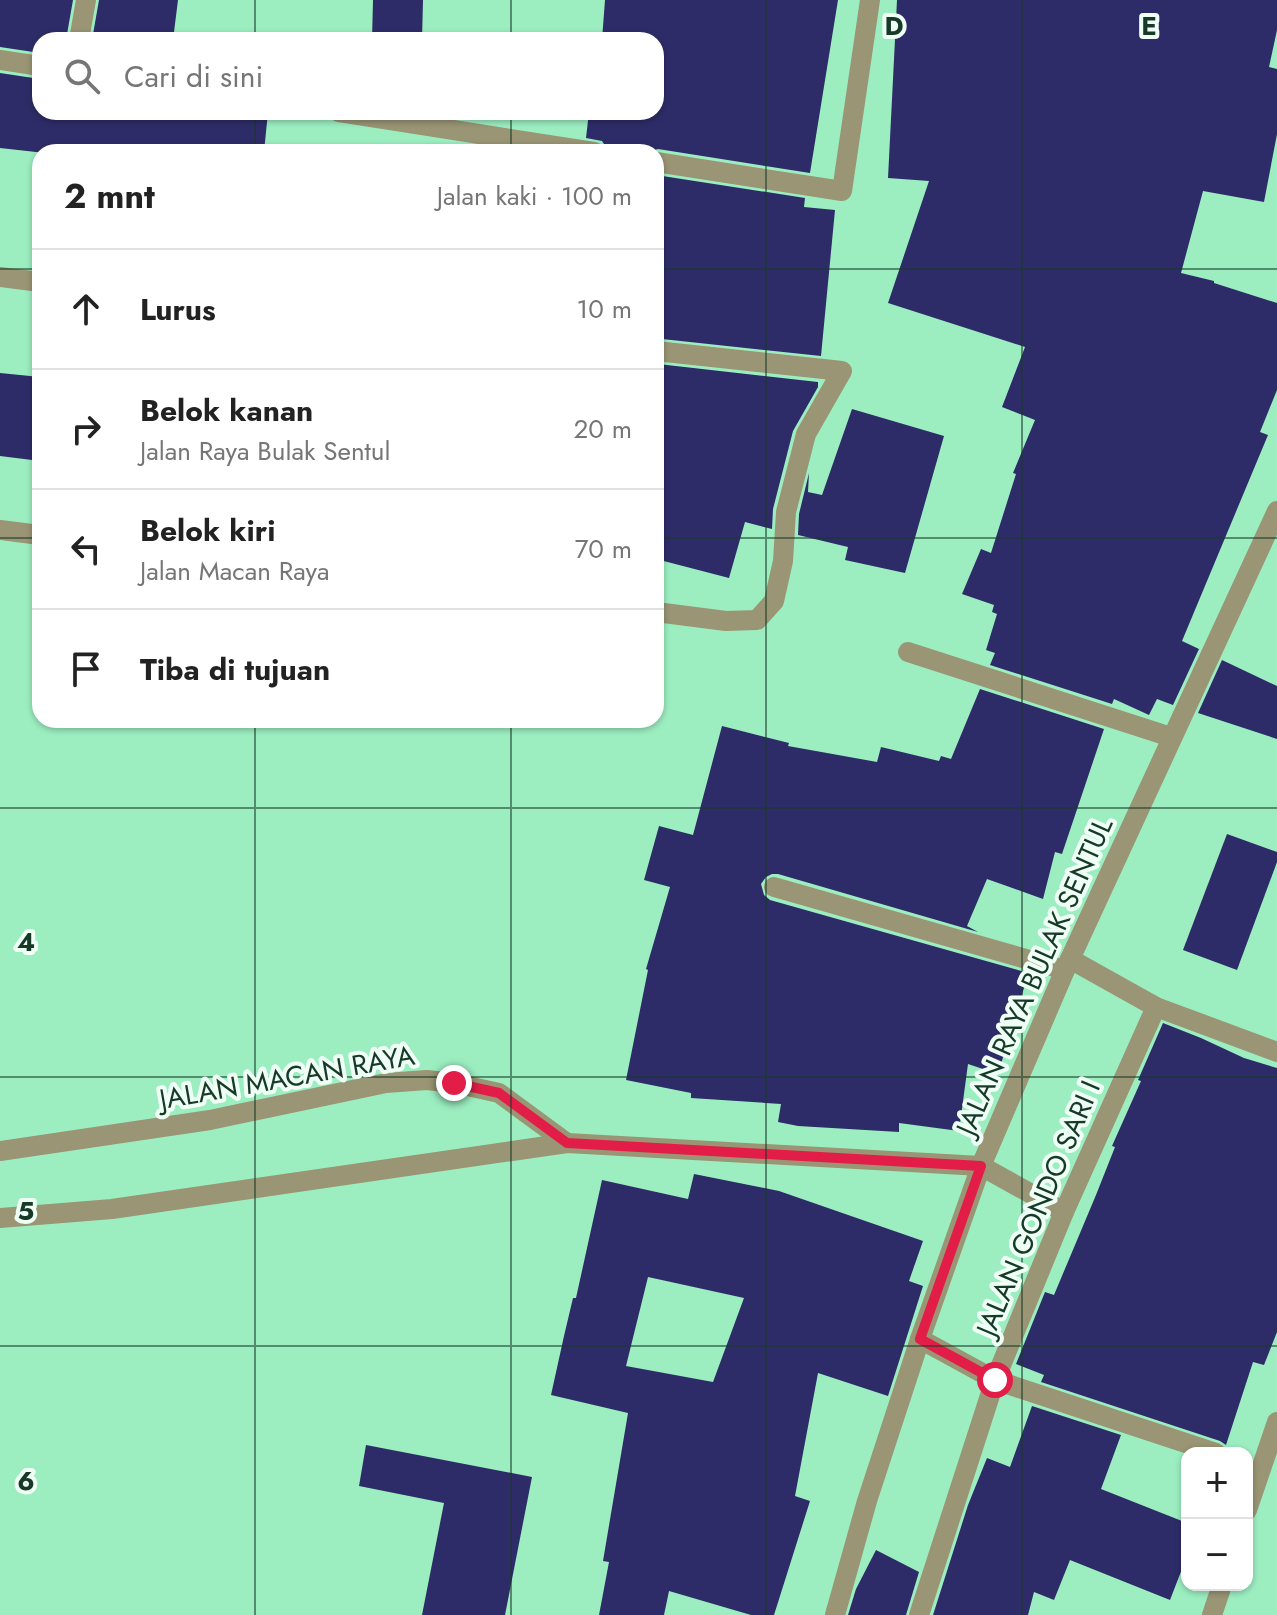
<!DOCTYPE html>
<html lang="id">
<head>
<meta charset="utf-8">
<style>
	:root { --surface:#fff; --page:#f2f2f2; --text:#222; --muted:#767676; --line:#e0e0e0 }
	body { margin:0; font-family:Jost,sans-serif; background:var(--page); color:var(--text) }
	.controls { position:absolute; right:24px; bottom:24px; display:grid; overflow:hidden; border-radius:16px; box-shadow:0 2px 6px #0004 }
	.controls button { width:72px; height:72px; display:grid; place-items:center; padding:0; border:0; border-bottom:2px solid var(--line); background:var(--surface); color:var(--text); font:40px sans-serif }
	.stop { position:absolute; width:24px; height:24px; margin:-18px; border:6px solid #e11d48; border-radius:50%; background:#fff }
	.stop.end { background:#e11d48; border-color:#fff; box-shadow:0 2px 8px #0008 }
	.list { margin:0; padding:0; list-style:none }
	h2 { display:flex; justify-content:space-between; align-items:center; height:104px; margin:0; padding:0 32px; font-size:34px }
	h2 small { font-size:26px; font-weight:400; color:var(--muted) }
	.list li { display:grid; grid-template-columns:52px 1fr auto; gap:24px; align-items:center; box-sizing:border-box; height:120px; padding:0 32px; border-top:2px solid var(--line) }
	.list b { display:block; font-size:30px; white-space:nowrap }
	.list p { margin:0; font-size:26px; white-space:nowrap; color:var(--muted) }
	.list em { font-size:26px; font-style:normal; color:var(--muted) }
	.icon { flex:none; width:44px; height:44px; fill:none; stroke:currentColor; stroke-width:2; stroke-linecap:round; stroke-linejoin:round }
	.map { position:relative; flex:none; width:1277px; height:1615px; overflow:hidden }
	.search { position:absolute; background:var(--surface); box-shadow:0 2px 6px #0004; left:32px; top:32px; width:632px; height:88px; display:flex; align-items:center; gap:20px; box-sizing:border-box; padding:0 28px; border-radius:24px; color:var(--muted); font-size:30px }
	.panel { position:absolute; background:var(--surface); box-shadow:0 2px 6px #0004; left:32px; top:144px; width:632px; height:584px; border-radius:24px }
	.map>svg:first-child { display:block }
	.building { fill:#2d2c68; fill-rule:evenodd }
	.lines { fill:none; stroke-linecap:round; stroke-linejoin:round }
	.minor { stroke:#9a9574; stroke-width:20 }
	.route { stroke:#e11d48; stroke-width:10 }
	.grid { fill:none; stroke:#173a28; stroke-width:2; stroke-opacity:0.55 }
	.labels { text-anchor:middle; stroke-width:8; stroke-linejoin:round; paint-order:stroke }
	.street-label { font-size:28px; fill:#173a28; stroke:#effff5 }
	.grid-label { font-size:26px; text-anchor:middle; font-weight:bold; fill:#173a28; stroke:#effff5; stroke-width:8; stroke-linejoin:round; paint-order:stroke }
</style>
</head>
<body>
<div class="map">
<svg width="1277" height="1615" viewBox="0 0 1277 1615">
	<rect width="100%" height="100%" fill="#9ceec1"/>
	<!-- building -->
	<g class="building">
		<path d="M0 0H73L66 40H40V53L0 47Z"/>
		<path d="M99 0H178L173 40H92Z"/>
		<path d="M373 0H423L422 40H372Z"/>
		<path d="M605 0H838L810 173 658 149 648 152H607L606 147 602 141 586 138 589 112H656V40H602Z"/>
		<path d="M897 0H1277V30L1269 67 1277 69V134L1264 202 1203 191 1181 273 1214 281V283L1277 303V390L1260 432 1268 435 1182 641 1199 649 1173 705 1157 699 1149 715 1114 699 1112 704 990 665 995 653 986 650 997 614 992 612 994 605 962 594 981 549 991 553 1016 474 1013 473 1035 420 1002 407 1025 347 888 303 929 181 888 178Z"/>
		<path d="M0 73 40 79V112H268L264 152H36L0 148Z"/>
		<path d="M656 175 805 198 804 207 835 210 821 356 662 339V333L656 332 664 244H656Z"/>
		<path d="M658 364 818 382V387L793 431 773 509 772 529 745 522 729 578 656 559V381Z"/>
		<path d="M0 373 40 377V461L0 456Z"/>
		<path d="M852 409 944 436 905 573 845 560 848 547 798 535 799 514 809 473 808 492 822 495Z"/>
		<path d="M1222 660 1277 686V739L1198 713Z"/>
		<path d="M980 689 1104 729 1062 854 1055 852 1043 899 987 879 967 926 978 932 778 874H772L766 877 761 884 764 895 770 900 1025 972 1024 977 1027 978 998 1074 968 1064 959 1131 899 1123V1132L798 1126 778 1122 781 1104 691 1098V1093L626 1080 648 970 646 969 670 887 644 880 659 826 693 835 722 726 789 743 788 746 877 762 881 747 939 761 941 756 951 759Z"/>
		<path d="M1227 834 1277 852V862L1237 970 1183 950Z"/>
		<path d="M1163 1023 1201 1038 1244 1058 1277 1068V1332L1264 1365 1253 1362 1226 1445 1220 1441 1041 1382 1044 1375 1016 1364 1045 1292 1054 1295 1096 1195 1115 1147 1112 1146 1141 1081 1138 1080Z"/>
		<path d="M694 1174 779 1191 923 1241 909 1281 923 1286 888 1396 818 1373 795 1496 810 1501 774 1615H751L669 1591 664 1615H599L609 1562 603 1561 628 1413 551 1395 564 1336 573 1298H576L602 1180 688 1199ZM648 1277 744 1298 713 1382 626 1366Z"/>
		<path d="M1032 1406 1121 1435 1101 1489 1187 1523V1556L1170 1600 1070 1560 1054 1600 1034 1592 1028 1615H933L968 1505 987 1458 1010 1467Z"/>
		<path d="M366 1445 532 1477 505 1615H422L444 1503 359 1486Z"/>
		<path d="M876 1550 919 1572 906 1615H848L856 1589Z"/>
	</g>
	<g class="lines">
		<!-- minor -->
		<g class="minor">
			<path d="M79 40 86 0"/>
			<path d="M0 60 40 66"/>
			<path d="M339 112 594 152"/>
			<path d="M656 162 842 191 870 0"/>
			<path d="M0 277 40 282"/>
			<path d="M656 351 842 371 806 434 786 512 783 561 774 601 757 620 726 621 656 612"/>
			<path d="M0 530 40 535"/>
			<path d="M908 652 1171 737"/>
			<path d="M774 887 1065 970"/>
			<path d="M1070 959 1156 1007 1277 1052"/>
			<path d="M0 1151 210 1120 386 1083 427 1080 454 1083 499 1093 567 1143"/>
			<path d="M0 1218 112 1209 567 1143 981 1166 1064 1212"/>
			<path d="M920 1339 995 1380 1216 1453"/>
			<path d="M1247 1510 1277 1422"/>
			<path d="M835 1615 867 1501 920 1339 981 1166 1065 970 1277 511"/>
			<path d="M919 1615 995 1380 1064 1212 1156 1007"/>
			<path d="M1212 1615 1222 1585"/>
		</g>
	</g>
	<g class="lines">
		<!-- route -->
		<path class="route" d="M454 1083 499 1093 567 1143 981 1166 920 1339 995 1380"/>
	</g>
	<!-- grid -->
	<path class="grid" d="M255 0V40M511 0V40M766 0V1615M1022 0V1615M255 112V152M511 112V152M0 269H40M656 269H1277M0 538H40M656 538H1277M255 720V1615M511 720V1615M0 808H1277M0 1077H1277M0 1346H1277"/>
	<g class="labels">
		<!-- street labels -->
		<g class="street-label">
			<text transform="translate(1034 976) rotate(-66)" y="10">JALAN RAYA BULAK SENTUL</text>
			<text transform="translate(287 1077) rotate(-10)" y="10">JALAN MACAN RAYA</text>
			<text transform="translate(1038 1208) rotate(-67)" y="10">JALAN GONDO SARI I</text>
		</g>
	</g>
	<g class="grid-label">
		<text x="894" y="35">D</text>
		<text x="1149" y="35">E</text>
		<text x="26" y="951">4</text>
		<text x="26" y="1220">5</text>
		<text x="26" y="1490">6</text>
	</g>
</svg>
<div class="controls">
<button>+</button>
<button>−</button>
</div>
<div class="stop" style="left:995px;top:1380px"></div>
<div class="stop end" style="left:454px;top:1083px"></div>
<div class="search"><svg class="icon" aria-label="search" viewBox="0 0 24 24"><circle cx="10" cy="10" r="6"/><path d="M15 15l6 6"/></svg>Cari di sini</div>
<section class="panel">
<h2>2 mnt<small>Jalan kaki · 100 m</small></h2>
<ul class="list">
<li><svg class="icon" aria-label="ahead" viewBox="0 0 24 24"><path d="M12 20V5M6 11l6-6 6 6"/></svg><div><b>Lurus</b></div><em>10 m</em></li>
<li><svg class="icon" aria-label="right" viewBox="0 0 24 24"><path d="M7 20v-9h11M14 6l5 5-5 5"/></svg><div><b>Belok kanan</b><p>Jalan Raya Bulak Sentul</p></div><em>20 m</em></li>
<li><svg class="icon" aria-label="left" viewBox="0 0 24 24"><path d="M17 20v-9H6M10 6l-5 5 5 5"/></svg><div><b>Belok kiri</b><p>Jalan Macan Raya</p></div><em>70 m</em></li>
<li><svg class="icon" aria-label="arrive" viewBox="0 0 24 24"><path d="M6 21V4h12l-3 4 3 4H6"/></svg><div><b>Tiba di tujuan</b></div></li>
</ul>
</section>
</div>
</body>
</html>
